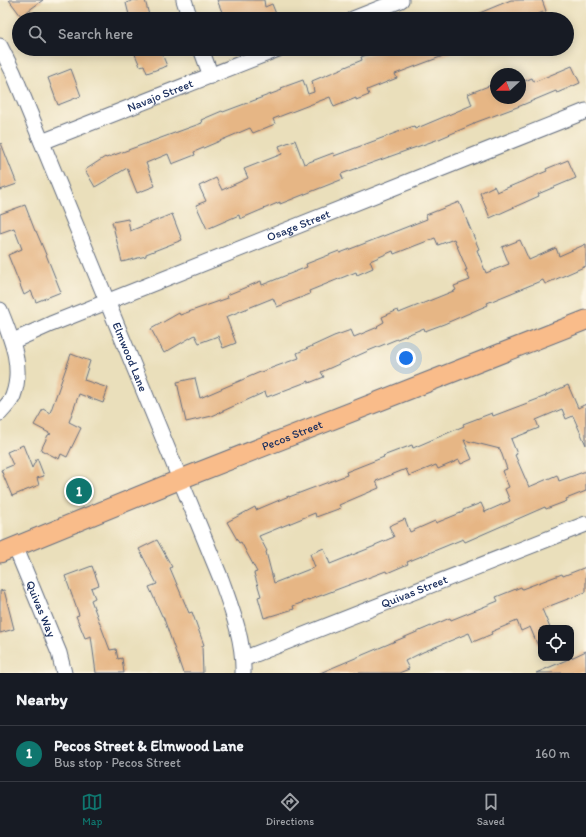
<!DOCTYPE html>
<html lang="en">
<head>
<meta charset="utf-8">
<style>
	:root { --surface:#171b24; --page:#242831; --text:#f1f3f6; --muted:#9ea1a6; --line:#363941; --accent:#0f766e }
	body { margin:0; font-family:Itim,sans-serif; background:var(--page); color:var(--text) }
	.controls { position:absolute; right:12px; bottom:12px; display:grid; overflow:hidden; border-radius:8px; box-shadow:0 2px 10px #0003 }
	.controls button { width:36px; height:36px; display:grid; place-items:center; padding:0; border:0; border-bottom:1px solid var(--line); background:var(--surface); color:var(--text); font:20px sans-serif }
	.compass { position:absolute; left:490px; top:68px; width:36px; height:36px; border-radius:50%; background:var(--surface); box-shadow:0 2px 10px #0003; rotate:248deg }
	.you { position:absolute; left:406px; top:358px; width:14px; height:14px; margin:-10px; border:3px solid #fff; border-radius:50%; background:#1a73e8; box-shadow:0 0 0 6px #1a73e833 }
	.badge { display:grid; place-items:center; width:26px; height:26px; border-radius:50%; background:var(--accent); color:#fff; font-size:13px; font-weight:700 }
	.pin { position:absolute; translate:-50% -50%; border:2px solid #fff; box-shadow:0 1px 4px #0006 }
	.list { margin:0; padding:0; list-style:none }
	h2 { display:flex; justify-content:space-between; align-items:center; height:52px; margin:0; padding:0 16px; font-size:17px }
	h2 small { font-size:13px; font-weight:400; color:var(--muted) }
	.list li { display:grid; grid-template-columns:26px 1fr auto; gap:12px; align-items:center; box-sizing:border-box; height:56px; padding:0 16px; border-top:1px solid var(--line) }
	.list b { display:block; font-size:15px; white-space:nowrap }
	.list p { margin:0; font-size:13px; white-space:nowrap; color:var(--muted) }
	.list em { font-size:13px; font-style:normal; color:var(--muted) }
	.icon { flex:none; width:22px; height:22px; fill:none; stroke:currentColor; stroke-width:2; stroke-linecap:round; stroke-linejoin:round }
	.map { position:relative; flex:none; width:586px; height:673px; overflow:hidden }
	.search { position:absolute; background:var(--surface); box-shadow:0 2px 10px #0003; left:12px; right:12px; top:12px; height:44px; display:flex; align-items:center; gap:10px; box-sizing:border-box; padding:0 14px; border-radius:22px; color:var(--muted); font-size:15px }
	.sheet { height:108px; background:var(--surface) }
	nav { display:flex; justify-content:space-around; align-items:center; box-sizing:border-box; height:56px; border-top:1px solid var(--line); background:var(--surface); font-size:11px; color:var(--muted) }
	nav a { display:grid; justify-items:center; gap:2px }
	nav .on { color:var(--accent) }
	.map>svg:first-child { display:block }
	.building { fill:#e6b685; fill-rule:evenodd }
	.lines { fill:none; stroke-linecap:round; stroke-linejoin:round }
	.minor-casing { stroke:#636d7f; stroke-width:17 }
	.major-casing { stroke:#636d7f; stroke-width:21 }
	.minor { stroke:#fff; stroke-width:15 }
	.major { stroke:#f9bc8a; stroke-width:19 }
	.labels { text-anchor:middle; stroke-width:3; stroke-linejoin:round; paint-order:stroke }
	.street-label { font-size:12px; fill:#1b2f5e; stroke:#fcf5e5 }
</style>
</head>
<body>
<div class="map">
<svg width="586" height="673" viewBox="0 0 586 673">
	<rect width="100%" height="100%" fill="#fcf5e5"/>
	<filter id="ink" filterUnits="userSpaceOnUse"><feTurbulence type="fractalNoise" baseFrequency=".025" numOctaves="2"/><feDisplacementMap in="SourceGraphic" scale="8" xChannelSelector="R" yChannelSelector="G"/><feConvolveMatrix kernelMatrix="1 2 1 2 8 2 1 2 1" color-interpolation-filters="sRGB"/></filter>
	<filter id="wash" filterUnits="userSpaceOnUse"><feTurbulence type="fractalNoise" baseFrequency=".012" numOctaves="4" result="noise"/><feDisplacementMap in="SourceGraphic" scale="16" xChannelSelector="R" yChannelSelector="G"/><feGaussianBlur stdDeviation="0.9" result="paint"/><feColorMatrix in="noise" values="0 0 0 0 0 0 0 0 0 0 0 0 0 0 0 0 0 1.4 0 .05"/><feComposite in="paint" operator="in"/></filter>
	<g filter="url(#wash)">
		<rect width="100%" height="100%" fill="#eadfbb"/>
		<g id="blocks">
			<!-- building -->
			<g class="building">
				<path d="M9 0H43L21 16Z"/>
				<path d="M134 0H145L150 19H130L126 3Z"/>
				<path d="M217 0H264L265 7 272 4 278 19H225Z"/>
				<path d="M511 0H542L546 11 530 17 529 14 515 19H465Z"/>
				<path d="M142 49H160L167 66 147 73 144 65 140 66 134 52Z"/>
				<path d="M383 49H458L459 50 395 74 397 78 367 90 369 95 356 100V98L334 107 330 97 273 119 275 124 253 133 250 128 194 152 195 155 172 164 168 154 146 163 155 186 137 193 127 168 95 187 85 170 105 157 106 158 202 123 201 120 222 111 223 112 282 90 281 88 303 80 308 94 314 92 312 81 362 60 361 57Z"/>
				<path d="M572 66 580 83 557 93 556 91 520 106 474 123V124L439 139 341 174 343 179 280 204V202L240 219 239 215 207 229 196 205 206 201 199 186 216 178 222 190 248 178 244 169 282 154 279 146 295 140 304 164 333 153 334 156 414 126 415 129 472 105 468 94 491 85 496 98H520V83L532 78 534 82Z"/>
				<path d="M71 69 81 96 58 105 48 78Z"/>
				<path d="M1 143 17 184 0 190V144Z"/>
				<path d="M568 160 576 178 538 194 539 196 490 218 480 193 494 186 497 192 547 171 546 169Z"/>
				<path d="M459 202 479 249 477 250 486 273 509 264 502 247 520 240 529 260 556 248 559 256 586 244V266L545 284 543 280 487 303 488 305 444 324 425 331 424 328 368 351 321 372 324 377 309 383V381L267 397 265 392 212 416 186 422 177 382 195 378 200 398 258 373 299 358 297 353 334 336 351 330 354 337 378 327 377 326 384 322 382 317 398 310 399 313 456 290 454 286 470 280 465 270H467L454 239 438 245 435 238 394 254 393 251 370 261 373 268 357 275 356 272 309 291 310 294 277 307 273 298 226 317 236 343 223 348 218 336 199 343 195 335 164 353 151 329 179 313 180 315 228 298 227 295 261 281 262 285 307 267 306 264 339 251 340 253 427 219 426 215Z"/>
				<path d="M25 205 35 231H36L47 257 61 292 36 302 31 291 24 295 8 255 22 249 14 228 0 233V214Z"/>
				<path d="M172 214 182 240 146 254V256L122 262 112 222 128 219 130 231Z"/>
				<path d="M71 354 90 361 84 380 108 388 103 403 79 394 69 422 81 428 67 457 61 454 59 459 41 450 48 435 51 434 34 425 43 409 50 413Z"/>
				<path d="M568 385 578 408 586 404V445L573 416 566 419 562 409 536 420 539 428 511 439 517 454 515 455 529 487 557 475 559 481 586 471V491L566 499 567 501 546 509 545 507 465 542 463 539 407 562 408 564 387 573 386 571 293 606 294 609 264 618 258 597 261 596 254 573 257 572 241 542 239 543 227 522 255 507 256 510 289 496V497L347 475 346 472 384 457 383 456 412 445 413 448 464 426 463 424 492 413 493 416 546 396V395ZM464 440 500 449 507 469 502 471 509 487 505 489 510 501 485 512 481 503 463 510V512L436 523 435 521 410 532 405 519 389 526 394 537 375 545V546L330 564 324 548 310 554 315 567 274 583 266 552 267 551 259 536 315 513 316 517 341 508 339 505 379 488 376 481 406 469 409 476 436 465 438 469 459 460 461 464 472 459Z"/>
				<path d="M23 445 32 468 37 458 44 476 37 478 39 485 12 496 1 470 13 465 7 452Z"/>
				<path d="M157 540 172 567 170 568 189 613 192 612 204 645 202 646 203 673H183L163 616H162L149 587 157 584 139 549Z"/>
				<path d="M92 566 99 585 91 588 95 598 91 600 110 650 116 649 118 659 122 658 124 673H96L91 636 85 638 76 616 79 615 65 576Z"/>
				<path d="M586 567V592L542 609 550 628H541V653L530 627 521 631 517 621 491 632 492 634 473 642 469 633 423 652 405 661 409 669 399 673H320L450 618 451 620 498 601 496 597 521 587 522 589 562 574 563 576Z"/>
				<path d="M4 590 14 629 0 633V591Z"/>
				<path d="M586 651V673H536L571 658Z"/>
			</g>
		</g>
	</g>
	<g filter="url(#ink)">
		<use href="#blocks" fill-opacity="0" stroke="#636d7f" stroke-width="1"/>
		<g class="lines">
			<!-- minor casing -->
			<g class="minor-casing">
				<g id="minor">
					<path d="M184 0 190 19"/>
					<path d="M353 19 401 0"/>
					<path id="s1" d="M0 46 13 72 221 579C232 610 244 640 243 673"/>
					<path d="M201 49 211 76"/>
					<path id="s2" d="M42 142 278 49"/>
					<path d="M0 310C11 338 24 366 13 396 11 402 4 408 0 413"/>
					<path id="s3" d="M13 341 51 324 586 111"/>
					<path id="s4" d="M15 546 59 653 64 673"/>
					<path id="s5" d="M243 659 586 524"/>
				</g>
			</g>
			<!-- major casing -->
			<g class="major-casing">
				<g id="major">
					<path id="s6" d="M0 553 181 479 586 320"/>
				</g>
			</g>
			<!-- minor -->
			<use href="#minor" class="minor"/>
			<!-- major -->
			<use href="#major" class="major"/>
		</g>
	</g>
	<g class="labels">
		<!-- street labels -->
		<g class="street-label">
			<text dy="4" stroke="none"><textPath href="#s2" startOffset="127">Navajo Street</textPath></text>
			<text dy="4" stroke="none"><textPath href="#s3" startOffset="308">Osage Street</textPath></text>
			<text dy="4" stroke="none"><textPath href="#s1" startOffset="337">Elmwood Lane</textPath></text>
			<text dy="4" stroke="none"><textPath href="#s6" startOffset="315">Pecos Street</textPath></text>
			<text dy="4" stroke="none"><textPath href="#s5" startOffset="184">Quivas Street</textPath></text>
			<text dy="4" stroke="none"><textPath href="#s4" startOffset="68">Quivas Way</textPath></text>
		</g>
	</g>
</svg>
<div class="controls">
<button><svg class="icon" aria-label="locate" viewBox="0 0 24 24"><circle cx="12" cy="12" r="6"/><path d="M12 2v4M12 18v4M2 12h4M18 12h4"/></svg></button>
</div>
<svg class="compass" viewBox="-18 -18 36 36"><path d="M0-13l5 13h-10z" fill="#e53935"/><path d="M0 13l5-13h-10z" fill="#9ea1a6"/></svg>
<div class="you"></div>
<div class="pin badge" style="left:79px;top:491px">1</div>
<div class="search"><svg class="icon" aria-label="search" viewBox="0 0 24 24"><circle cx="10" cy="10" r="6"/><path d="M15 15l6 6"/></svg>Search here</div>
</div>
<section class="sheet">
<h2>Nearby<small></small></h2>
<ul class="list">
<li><span class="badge">1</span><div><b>Pecos Street &amp; Elmwood Lane</b><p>Bus stop · Pecos Street</p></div><em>160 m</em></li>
</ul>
</section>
<nav>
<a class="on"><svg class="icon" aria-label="map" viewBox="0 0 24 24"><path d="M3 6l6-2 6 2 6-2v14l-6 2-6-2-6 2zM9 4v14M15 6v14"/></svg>Map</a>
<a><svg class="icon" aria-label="directions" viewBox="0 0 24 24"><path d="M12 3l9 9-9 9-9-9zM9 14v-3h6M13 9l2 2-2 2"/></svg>Directions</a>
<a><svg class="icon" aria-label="saved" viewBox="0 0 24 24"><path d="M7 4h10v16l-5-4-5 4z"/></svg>Saved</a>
</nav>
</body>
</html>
